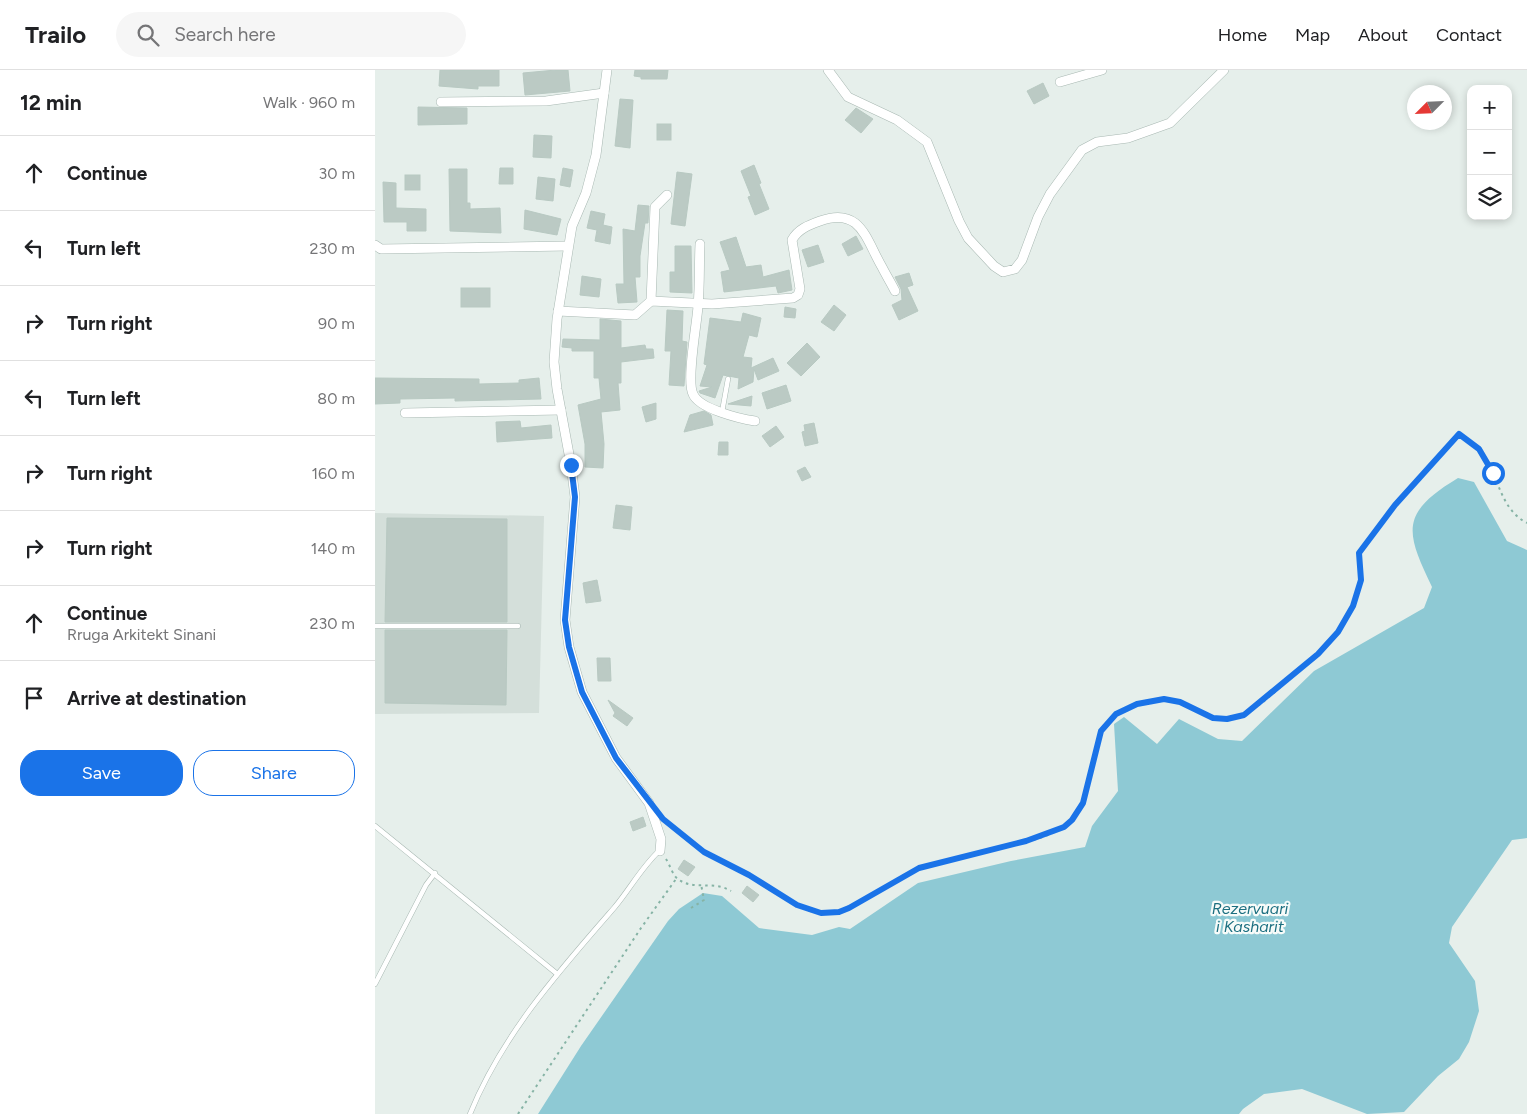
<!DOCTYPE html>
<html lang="en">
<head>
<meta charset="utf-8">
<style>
	:root { --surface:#fff; --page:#f6f6f6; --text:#202124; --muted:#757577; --line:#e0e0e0; --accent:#1a73e8 }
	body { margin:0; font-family:Figtree,sans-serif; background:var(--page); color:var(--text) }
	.controls { position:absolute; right:15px; top:15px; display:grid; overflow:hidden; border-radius:10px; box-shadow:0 2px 8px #0003 }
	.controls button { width:45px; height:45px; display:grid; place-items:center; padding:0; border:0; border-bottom:1px solid var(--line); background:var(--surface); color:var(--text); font:25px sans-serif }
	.compass { position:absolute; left:1032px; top:15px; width:45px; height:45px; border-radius:50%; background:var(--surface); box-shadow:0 2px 8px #0003; rotate:246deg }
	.stop { position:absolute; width:15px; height:15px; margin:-11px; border:4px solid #1a73e8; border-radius:50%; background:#fff }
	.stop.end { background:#1a73e8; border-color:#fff; box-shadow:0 1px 5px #0008 }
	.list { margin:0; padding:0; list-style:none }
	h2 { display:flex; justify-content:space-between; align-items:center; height:65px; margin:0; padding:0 20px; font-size:21px }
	h2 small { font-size:16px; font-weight:400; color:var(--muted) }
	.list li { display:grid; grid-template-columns:32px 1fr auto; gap:15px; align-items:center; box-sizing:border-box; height:75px; padding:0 20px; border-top:1px solid var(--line) }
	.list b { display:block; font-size:19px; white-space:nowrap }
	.list p { margin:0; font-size:16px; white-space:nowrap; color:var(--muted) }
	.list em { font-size:16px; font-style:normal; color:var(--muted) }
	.actions { display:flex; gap:10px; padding:15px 20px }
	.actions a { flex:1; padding:11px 0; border:1px solid var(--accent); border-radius:20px; text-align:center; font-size:18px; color:var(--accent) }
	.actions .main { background:var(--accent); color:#fff }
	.icon { flex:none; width:28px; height:28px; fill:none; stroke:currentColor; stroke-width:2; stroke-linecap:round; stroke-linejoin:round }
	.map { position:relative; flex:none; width:1152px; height:1044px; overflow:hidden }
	header { display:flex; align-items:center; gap:30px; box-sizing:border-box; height:70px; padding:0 25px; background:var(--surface); border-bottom:1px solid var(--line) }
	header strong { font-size:24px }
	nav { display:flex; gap:28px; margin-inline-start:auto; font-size:18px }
	.search { width:350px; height:45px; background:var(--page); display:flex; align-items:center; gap:12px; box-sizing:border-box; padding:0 18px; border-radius:28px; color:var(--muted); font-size:19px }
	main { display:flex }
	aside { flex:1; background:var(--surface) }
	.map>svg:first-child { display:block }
	.built { fill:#d4dfda }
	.water { fill:#8ec9d4 }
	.building { fill:#bbcac4; stroke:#b8c9c2 }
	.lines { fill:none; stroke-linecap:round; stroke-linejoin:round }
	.service-casing { stroke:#a8b8b2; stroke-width:5.5 }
	.minor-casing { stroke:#a8b8b2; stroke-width:10 }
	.path { stroke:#86b3a5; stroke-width:2; stroke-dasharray:2.5 4; stroke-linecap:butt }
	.service { stroke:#fff; stroke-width:4.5 }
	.minor { stroke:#fff; stroke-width:9 }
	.route { stroke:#1a73e8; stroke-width:6 }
	.labels { text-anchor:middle; stroke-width:4.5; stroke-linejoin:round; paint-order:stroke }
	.water-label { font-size:16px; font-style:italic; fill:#1c6f80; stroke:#f7fbf9 }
</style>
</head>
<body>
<header>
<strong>Trailo</strong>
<div class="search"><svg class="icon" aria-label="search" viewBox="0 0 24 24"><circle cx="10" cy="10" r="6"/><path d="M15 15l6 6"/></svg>Search here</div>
<nav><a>Home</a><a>Map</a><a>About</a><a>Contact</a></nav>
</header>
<main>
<aside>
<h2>12 min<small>Walk · 960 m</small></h2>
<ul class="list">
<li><svg class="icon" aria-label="ahead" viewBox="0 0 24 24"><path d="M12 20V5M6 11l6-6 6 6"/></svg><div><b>Continue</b></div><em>30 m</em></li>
<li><svg class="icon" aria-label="left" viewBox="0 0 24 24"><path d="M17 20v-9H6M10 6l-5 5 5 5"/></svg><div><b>Turn left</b></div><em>230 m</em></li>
<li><svg class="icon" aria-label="right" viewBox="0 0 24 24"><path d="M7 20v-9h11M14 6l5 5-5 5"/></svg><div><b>Turn right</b></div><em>90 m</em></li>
<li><svg class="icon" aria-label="left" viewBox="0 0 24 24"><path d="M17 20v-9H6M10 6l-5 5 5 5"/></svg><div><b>Turn left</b></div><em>80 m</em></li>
<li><svg class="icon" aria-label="right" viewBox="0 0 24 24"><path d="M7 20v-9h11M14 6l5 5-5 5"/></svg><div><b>Turn right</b></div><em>160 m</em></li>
<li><svg class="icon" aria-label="right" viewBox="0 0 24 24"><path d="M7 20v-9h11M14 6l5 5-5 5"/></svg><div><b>Turn right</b></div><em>140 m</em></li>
<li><svg class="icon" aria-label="ahead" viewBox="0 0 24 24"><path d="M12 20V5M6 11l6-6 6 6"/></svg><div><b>Continue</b><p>Rruga Arkitekt Sinani</p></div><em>230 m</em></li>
<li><svg class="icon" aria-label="arrive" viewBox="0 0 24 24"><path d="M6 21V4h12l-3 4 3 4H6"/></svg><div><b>Arrive at destination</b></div></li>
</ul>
<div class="actions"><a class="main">Save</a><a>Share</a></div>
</aside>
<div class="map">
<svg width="1152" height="1044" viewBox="0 0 1152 1044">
	<rect width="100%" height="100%" fill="#e6efeb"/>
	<!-- built -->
	<path class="built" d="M0 443 169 446 164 643 0 644Z"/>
	<!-- water -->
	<path class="water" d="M1083 408 1099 412 1132 471 1152 480V768L1137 770 1077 857 1074 873 1100 911 1104 941 1094 972 1084 989 1063 1006 1029 1042 992 1044 927 1019 889 1024 868 1039 864 1044H163L206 976 293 851 304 839 328 823 347 826 384 858 437 865 464 857 475 859 543 813 636 791 710 777 717 756 743 721 739 654 749 647 782 674 804 649 843 669 867 671 939 601 1049 538 1057 517C1030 461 1025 443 1083 408Z"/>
	<!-- building -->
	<g class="building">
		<path d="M65 0H124V16H103V19L64 16Z"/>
		<path d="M181 0H193L195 21 150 25 148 3Z"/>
		<path d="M260 0H293L292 9H266V7L259 6Z"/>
		<path d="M668 13 674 26 659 34 652 21Z"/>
		<path d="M245 29 258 30 255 78 240 76Z"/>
		<path d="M43 37 92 38V54L43 55Z"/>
		<path d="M481 38 498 49 486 63 470 50Z"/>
		<rect x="282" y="54" width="14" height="16"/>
		<path d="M159 65 177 66 176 88 158 87Z"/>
		<path d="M379 95 386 113 384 114 394 139 380 145 373 127 376 126 366 101Z"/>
		<path d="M125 98H138V114H124Z"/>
		<path d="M188 98 198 100 195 117 185 115Z"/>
		<path d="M74 99H92V133H95V139L125 138 126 163 75 161Z"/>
		<path d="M302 102 317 104 310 156 296 154Z"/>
		<rect x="30" y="105" width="15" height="15"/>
		<path d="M163 107 180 109 178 131 161 129Z"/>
		<path d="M8 112 21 113V138L51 139V161H32V152H9Z"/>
		<path d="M263 135 274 136 273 153H270L265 186V207H260L262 232 243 233 241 214H249L248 159 260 161Z"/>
		<path d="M150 140 186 149 182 165 149 159Z"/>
		<path d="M216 141 230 144 228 155 237 157 235 174 220 171 222 160 212 158Z"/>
		<path d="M481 166 488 179 473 186 467 174Z"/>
		<path d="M361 167 371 197 386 195 388 207 414 200 417 220 403 223 401 216 349 222 346 202 355 200 345 172Z"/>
		<path d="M443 175 449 192 433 197 427 180Z"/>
		<path d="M300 176H316L317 223 295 222V202H300Z"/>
		<path d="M534 203 538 215 532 217 543 241 524 250 517 235 527 230 526 219 520 207Z"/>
		<path d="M207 206 226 209 224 227 205 225Z"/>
		<rect x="86" y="218" width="29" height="19"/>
		<path d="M459 235 471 245 459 261 446 252Z"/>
		<path d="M410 237 421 239 420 248 409 247Z"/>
		<path d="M292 240 308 241 307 271 312 272 309 316 294 315 296 281H290Z"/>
		<path d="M368 243 386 248 382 267 374 265 368 287 377 288 376 298 398 288 404 301 383 310 379 299 378 312 363 319 364 308 348 305 340 328 325 323 324 321 337 317 325 316 332 295 329 294 335 248 366 252Z"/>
		<path d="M225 249 246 251V278L270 275 271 279H278L279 288 246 292V313H243L245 340 226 342 229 374 228 398 210 397V374L203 335 226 329 224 308H219V281H197V278L187 277 188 269 225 270Z"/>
		<path d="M432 273 445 287 426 306 412 293Z"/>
		<path d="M0 308 104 309V314L144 313V310L164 308 166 329 80 331V328L25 329V333L0 334Z"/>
		<path d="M411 315 416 331 392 339 387 323Z"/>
		<path d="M377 326 376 336 353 334Z"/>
		<path d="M281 333V349L271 352 267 337Z"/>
		<path d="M329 341 336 345 338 355 309 362 315 345Z"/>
		<path d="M145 351 146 358 176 355 177 368 122 372 121 352Z"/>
		<path d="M439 353 443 373 430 376 427 362 430 361 429 355Z"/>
		<path d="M401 356 409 367 395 377 387 366Z"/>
		<path d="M344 372H353V385H343Z"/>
		<path d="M430 397 436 407 427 411 422 401Z"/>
		<path d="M241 435 257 437 255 460 238 458Z"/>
		<path d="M12 448 132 449V552H10Z"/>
		<path d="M222 510 226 531 211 533 208 513Z"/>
		<path d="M10 560H132L131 635 10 633Z"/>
		<path d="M222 588H235L236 611H223Z"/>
		<path d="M233 630 258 648 252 656 238 646 240 643Z"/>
		<path d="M268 747 271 756 258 761 255 752Z"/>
		<path d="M309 790 320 797 313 806 303 799Z"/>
		<path d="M372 816 384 825 378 832 367 823Z"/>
	</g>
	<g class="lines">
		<!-- service casing -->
		<g class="service-casing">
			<g id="service">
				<path d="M347 342 353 309"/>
				<path d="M0 556H143"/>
				<path d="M0 756 181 903"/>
				<path d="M0 914 51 815 60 803"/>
				<path d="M95 1044C127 965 184 901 239 838 255 819 266 798 284 781"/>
			</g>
		</g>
		<!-- minor casing -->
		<g class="minor-casing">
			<g id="minor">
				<path d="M232 0 221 85 211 123 197 156 182 249 179 292 182 319 196 395 200 427 190 550 194 577 207 622 241 688 274 733 286 769 285 781"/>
				<path d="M453 0 473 27 522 50 552 72 584 151 593 168 619 196 628 202 640 199 647 190 663 147 675 124 707 80 722 72 753 68 795 53 849 0"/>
				<path d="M685 12 727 0"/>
				<path d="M66 32 171 31 229 23"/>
				<path d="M325 174C324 194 325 215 323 236 322 254 311 310 318 324 324 339 366 349 380 351"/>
				<path d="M0 175 6 179 193 176"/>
				<path d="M276 231 280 137 292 125"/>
				<path d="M183 241 260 245 276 231 337 234 418 228 423 225 425 219 417 170C423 159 434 155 445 151 486 136 491 170 507 197 511 205 516 213 520 221"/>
				<path d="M30 343 186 340"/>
			</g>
		</g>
		<!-- path -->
		<g class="path">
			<path d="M291 751C303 761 314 772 327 781 345 793 368 802 387 813 403 822 418 836 435 841 477 854 506 811 543 799 565 791 590 786 614 780 640 773 675 771 695 751 724 724 712 663 741 644 758 632 787 625 807 633 823 640 835 651 854 648 877 645 894 627 911 612 951 577 993 542 984 483L1020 435 1083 364C1095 371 1105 379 1112 391 1125 413 1127 440 1152 453"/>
			<path d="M291 789C295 795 298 806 303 809 318 821 338 810 356 821"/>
			<path d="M316 838 329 830 326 814"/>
			<path d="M143 1044 266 858 301 809"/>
		</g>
		<!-- service -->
		<use href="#service" class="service"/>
		<!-- minor -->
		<use href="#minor" class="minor"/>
	</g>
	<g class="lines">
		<!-- route -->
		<path class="route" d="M196 395 200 427 190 550 194 577 207 622 241 688 288 749 329 782 374 805 422 835 446 843 464 842 474 838 544 798 651 771 689 757 697 750 708 733 726 661 741 644 762 634 789 629 805 632 838 648 852 649 869 645 943 584 963 562 978 536 986 510 984 483 1020 435 1084 364 1104 379 1118 403"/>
	</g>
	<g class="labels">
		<!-- water labels -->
		<g class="water-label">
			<text x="875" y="844">Rezervuari<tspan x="875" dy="18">i Kasharit</tspan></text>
		</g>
	</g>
</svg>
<div class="controls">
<button>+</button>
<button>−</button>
<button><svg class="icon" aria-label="layers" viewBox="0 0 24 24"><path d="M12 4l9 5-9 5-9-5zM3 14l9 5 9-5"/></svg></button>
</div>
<svg class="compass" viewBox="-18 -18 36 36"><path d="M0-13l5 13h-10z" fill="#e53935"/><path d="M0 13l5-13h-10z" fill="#757577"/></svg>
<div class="stop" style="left:1118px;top:403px"></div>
<div class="stop end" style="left:196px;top:395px"></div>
</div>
</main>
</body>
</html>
